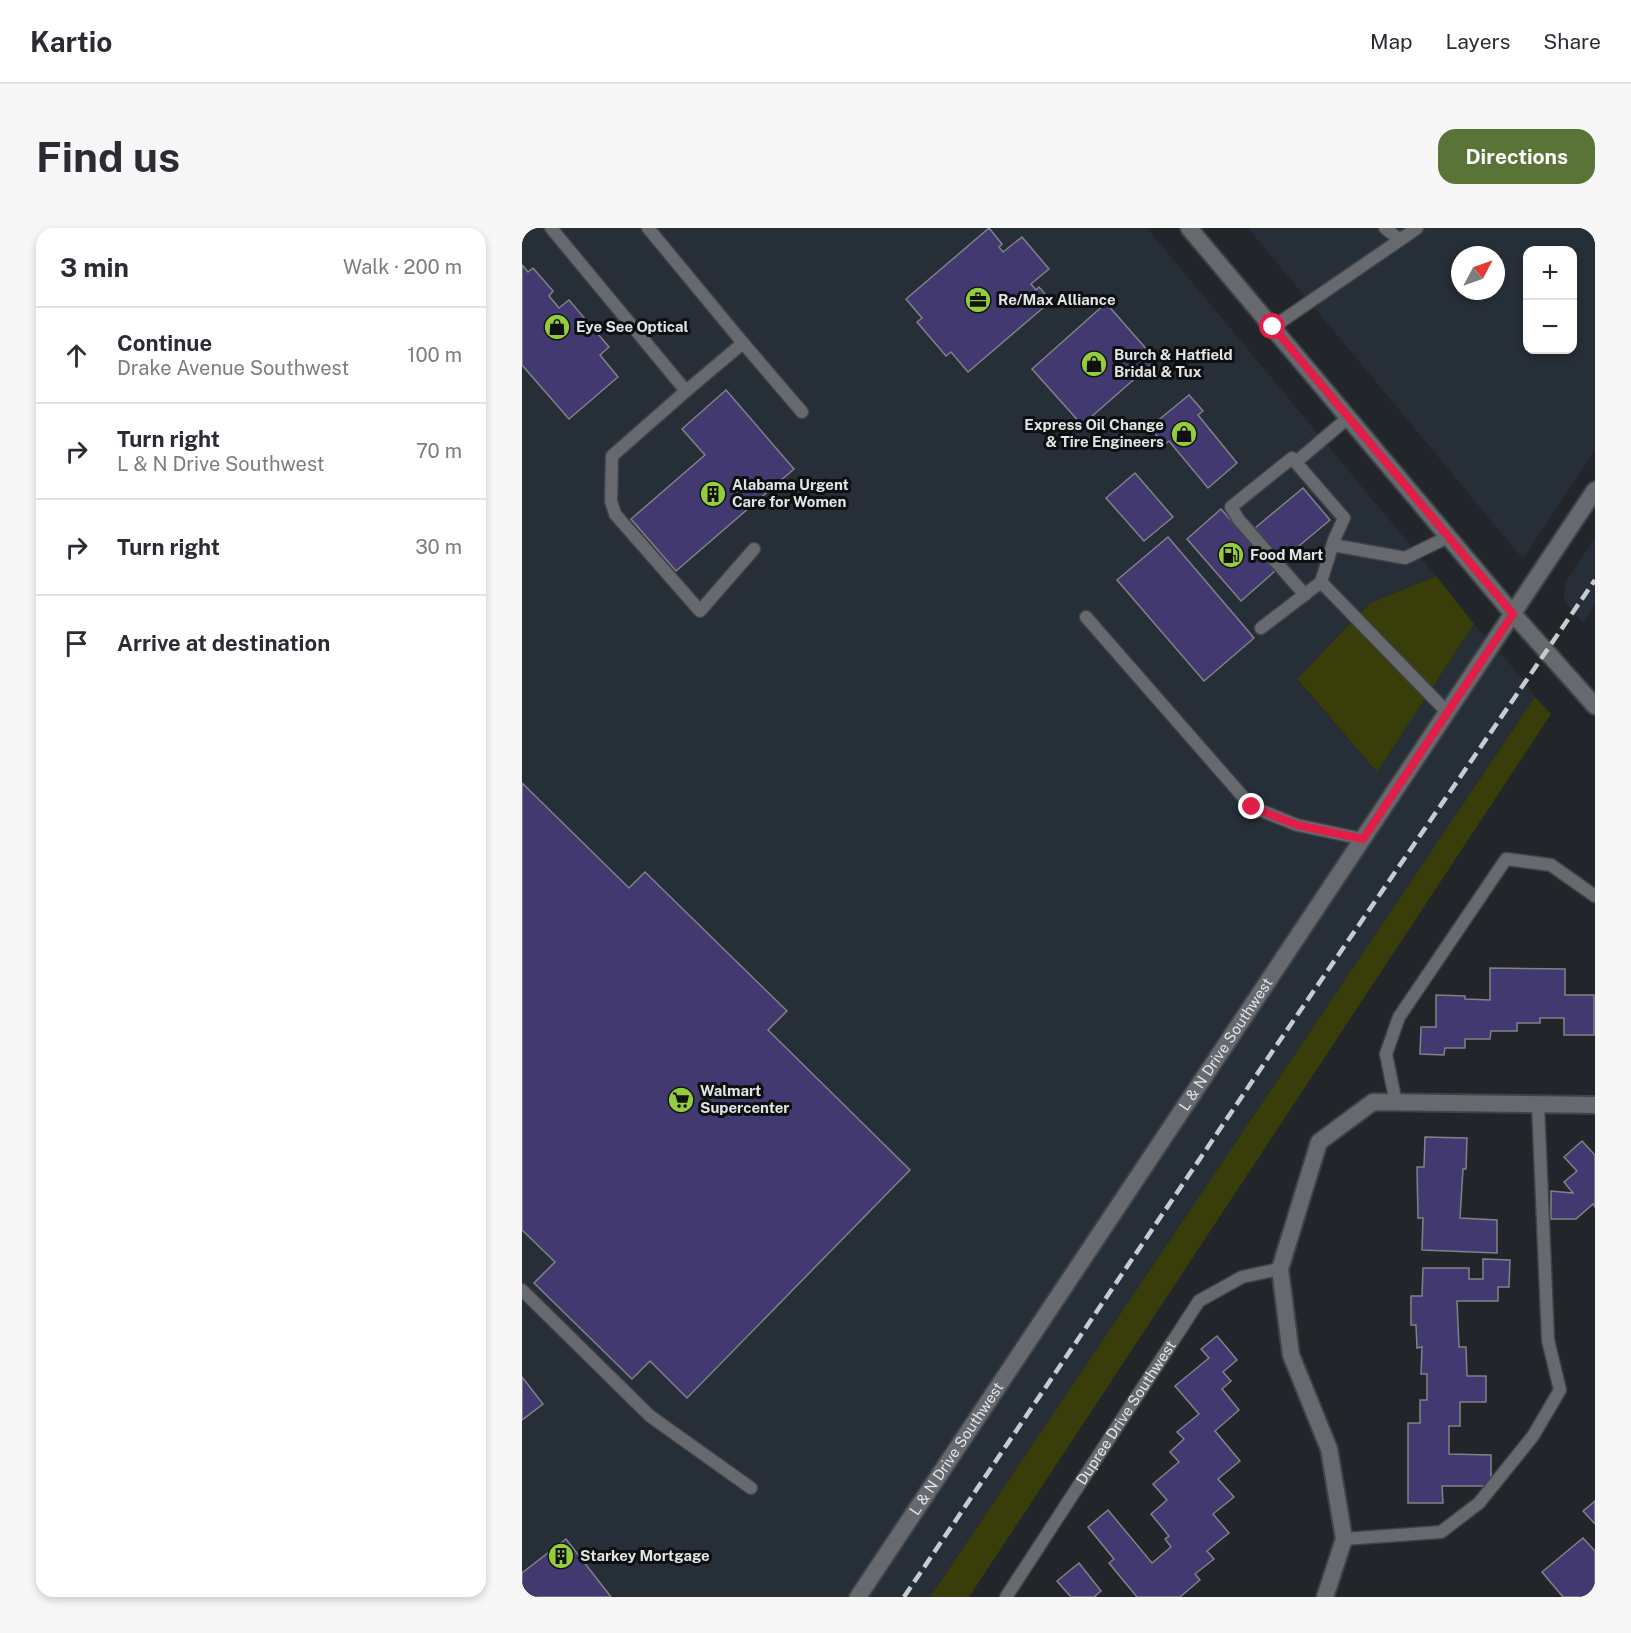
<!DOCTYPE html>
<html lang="en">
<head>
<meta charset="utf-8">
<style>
	:root { --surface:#fff; --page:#f7f7f7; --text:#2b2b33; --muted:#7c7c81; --line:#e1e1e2; --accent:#5a7337 }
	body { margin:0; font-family:"Public Sans",sans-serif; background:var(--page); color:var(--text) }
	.controls { position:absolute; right:18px; top:18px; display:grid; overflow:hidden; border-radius:12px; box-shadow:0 3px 9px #0003 }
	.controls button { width:54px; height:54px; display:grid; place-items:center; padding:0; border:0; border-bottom:2px solid var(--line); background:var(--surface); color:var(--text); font:30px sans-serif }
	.compass { position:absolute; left:929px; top:18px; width:54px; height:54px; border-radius:50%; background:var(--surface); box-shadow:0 3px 9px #0003; rotate:49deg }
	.stop { position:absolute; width:18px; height:18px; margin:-14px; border:4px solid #e11d48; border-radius:50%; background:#fff }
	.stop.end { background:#e11d48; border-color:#fff; box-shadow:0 2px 6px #0008 }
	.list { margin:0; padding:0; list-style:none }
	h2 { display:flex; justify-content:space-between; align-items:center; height:78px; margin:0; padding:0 24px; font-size:26px }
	h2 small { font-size:20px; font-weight:400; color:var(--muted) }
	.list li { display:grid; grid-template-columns:39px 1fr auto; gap:18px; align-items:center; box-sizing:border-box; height:96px; padding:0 24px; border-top:2px solid var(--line) }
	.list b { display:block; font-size:22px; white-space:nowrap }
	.list p { margin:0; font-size:20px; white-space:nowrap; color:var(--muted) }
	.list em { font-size:20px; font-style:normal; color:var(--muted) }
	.icon { flex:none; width:33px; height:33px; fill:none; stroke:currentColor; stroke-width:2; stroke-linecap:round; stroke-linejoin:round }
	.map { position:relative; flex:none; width:1073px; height:1369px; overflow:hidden; border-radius:18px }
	header { display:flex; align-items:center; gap:36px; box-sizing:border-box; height:84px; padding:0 30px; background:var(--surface); border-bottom:2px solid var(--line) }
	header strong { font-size:28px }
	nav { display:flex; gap:33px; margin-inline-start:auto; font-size:21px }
	.intro { display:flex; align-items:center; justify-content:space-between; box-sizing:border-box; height:144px; padding:0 36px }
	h1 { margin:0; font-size:42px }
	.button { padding:15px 27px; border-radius:18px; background:var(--accent); color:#fff; font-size:21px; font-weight:700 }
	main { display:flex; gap:36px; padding:0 36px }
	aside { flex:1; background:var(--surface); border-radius:18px; box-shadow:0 3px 9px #0003 }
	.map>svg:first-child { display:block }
	.built { fill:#262e37; fill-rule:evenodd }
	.green { fill:#383d09 }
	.building { fill:#413970; stroke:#818187; stroke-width:1.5 }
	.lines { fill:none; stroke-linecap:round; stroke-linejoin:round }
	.service-casing { stroke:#3f4246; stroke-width:15 }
	.minor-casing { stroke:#3f4246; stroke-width:20 }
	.tertiary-casing { stroke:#3f4246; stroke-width:20 }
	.service { stroke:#666a6f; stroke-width:12 }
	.minor { stroke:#666a6f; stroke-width:16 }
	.tertiary { stroke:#666a6f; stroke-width:16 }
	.rail { stroke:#c9ccce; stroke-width:4.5; stroke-dasharray:12 6; stroke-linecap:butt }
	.route { stroke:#e11d48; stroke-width:8 }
	.labels { text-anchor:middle; stroke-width:6; stroke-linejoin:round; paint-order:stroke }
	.poi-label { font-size:15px; font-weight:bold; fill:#e2e5e7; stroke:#0d0f11; text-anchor:start }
	.street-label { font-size:15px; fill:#e2e5e7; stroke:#0d0f11 }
</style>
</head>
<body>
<header>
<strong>Kartio</strong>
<nav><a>Map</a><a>Layers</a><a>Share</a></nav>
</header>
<div class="intro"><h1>Find us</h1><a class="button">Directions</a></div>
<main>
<aside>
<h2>3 min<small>Walk · 200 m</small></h2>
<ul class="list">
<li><svg class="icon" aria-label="ahead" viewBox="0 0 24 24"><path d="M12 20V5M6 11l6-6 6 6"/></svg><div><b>Continue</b><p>Drake Avenue Southwest</p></div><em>100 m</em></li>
<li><svg class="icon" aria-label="right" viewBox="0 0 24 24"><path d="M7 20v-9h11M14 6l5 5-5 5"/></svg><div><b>Turn right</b><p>L &amp; N Drive Southwest</p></div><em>70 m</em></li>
<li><svg class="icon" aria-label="right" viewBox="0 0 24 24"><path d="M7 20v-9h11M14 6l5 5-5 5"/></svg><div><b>Turn right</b></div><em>30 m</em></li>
<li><svg class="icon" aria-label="arrive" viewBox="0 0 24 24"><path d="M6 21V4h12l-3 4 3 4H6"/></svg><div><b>Arrive at destination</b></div></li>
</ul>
</aside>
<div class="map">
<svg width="1073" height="1369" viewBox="0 0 1073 1369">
	<rect width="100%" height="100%" fill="#22262a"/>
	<!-- built -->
	<g class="built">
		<path d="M0 0H625L914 348 848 375 775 452 855 544 952 396 1002 452 1013 469 408 1369H0Z"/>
		<path d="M726 0H1073V222L1001 331ZM1005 22H1050V122H1005ZM938 27H974V63H938Z"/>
		<path d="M1073 310V376L1061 395 1042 373 1043 355Z"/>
	</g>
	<!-- green -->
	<g class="green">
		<path d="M914 348 952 396 855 544 775 451 848 375Z"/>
		<path d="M1013 469 1029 486 447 1369H408Z"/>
	</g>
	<!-- building -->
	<g class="building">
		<path d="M467 0 480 16 477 19 481 24 500 9 527 41 509 56 514 62 517 59 529 73 446 144 429 124 424 128 395 94 400 90 384 71Z"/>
		<path d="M0 37 6 44 11 40 31 63 27 68 37 80 47 72 87 119 78 127 96 149 47 191 0 137Z"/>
		<path d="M584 75 634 132 560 197 510 141Z"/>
		<path d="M204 162 272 241 154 343 109 291 183 227 160 201Z"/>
		<path d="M667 167 681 183 676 187 715 235 686 260 647 213 642 217 628 199Z"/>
		<path d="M613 245 651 289 622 313 584 270Z"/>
		<path d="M781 260 808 292 760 332 733 300Z"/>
		<path d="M699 281 753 343 719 373 665 311Z"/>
		<path d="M646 309 732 410 682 453 595 352Z"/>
		<path d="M0 555 107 660 123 644 265 783 246 802 388 942 165 1170 128 1133 110 1151 12 1055 33 1034 0 1002Z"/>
		<path d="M968 740 1043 741V767H1072V807H1042V790H1018V795H995V803H969L968 811H943V820H923L922 827 898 826 899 799H914V767L943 768V771L968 772Z"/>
		<path d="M903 909 945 910 944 941H941L938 990 975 992V1025L900 1022 901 990H896L895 939H902Z"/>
		<path d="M1060 913 1073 927V979L1071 976 1054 991H1029V963L1051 965 1042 954 1055 943 1042 929Z"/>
		<path d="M961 1031 988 1032 987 1059H976V1073H935L937 1119H944L945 1148H964V1174H938V1198H927V1226L969 1227V1258H920L921 1275H886V1195H898V1172H905V1146H899L900 1119 895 1120 894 1097H889V1068H900L901 1040H947V1051H961Z"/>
		<path d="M695 1108 715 1132 701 1144 709 1153 700 1161 717 1182 693 1203 718 1233 696 1251 712 1269 691 1286 707 1305 685 1323 692 1331 673 1346 678 1352 658 1369H615L587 1335 592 1331 566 1299 586 1282 630 1335 649 1319 643 1311 647 1308 629 1286 645 1272 631 1256 657 1234 648 1224 662 1211 655 1204 677 1186 653 1158 687 1130 679 1121Z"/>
		<path d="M0 1149 21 1176 0 1192Z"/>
		<path d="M1073 1273V1296L1061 1283Z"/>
		<path d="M1061 1310 1073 1323V1369H1041L1020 1344Z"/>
		<path d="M44 1311 89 1369H0V1345Z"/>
		<path d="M557 1335 579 1363 573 1368 574 1369H549L535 1353Z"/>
	</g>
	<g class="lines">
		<!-- service casing -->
		<g class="service-casing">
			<g id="service">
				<path d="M29 0 164 163 90 228 89 273 93 286 178 383 232 321"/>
				<path d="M126 0 221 115"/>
				<path d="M878 12 895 0"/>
				<path d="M751 99 878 12 863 0"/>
				<path d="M164 163 221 115 280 184"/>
				<path d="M774 234 827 189"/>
				<path d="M811 317 883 330 926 309"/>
				<path d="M783 367 717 292 709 279 770 230 822 290 812 312 799 354"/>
				<path d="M564 389 730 579 775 597 841 611"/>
				<path d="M739 400 799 354 925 484"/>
				<path d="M874 875 864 826 877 789 984 631 1029 637 1073 668"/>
				<path d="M0 1062 128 1188 229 1260"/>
				<path d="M822 1311 919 1304 957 1275 1011 1208 1038 1162 1026 1112 1016 877"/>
				<path id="s1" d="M484 1369 677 1073 720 1049 758 1041"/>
			</g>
		</g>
		<!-- minor casing -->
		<g class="minor-casing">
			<path id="minor" d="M803 1369 822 1311 807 1221 769 1127 758 1041 797 914 851 874 1073 877"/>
		</g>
		<!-- tertiary casing -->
		<g class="tertiary-casing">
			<g id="tertiary">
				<path d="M667 0 991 386 1073 478"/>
				<path id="s2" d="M336 1369 1073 262"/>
			</g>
		</g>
		<!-- service -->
		<use href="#service" class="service"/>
		<!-- minor -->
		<use href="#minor" class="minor"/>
		<!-- tertiary -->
		<use href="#tertiary" class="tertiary"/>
		<!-- rail -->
		<path class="rail" d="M382 1369 752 821 1073 352"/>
	</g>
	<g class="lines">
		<!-- route -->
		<path class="route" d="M730 579 775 597 841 611 991 386 751 99"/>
	</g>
	<!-- icons -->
	<defs>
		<g id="office-disc" transform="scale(1.35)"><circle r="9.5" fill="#94cc3c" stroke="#0d0f11"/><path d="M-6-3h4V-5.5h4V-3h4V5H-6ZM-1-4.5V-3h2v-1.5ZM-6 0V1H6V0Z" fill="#111"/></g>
		<g id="shop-disc" transform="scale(1.35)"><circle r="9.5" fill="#94cc3c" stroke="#0d0f11"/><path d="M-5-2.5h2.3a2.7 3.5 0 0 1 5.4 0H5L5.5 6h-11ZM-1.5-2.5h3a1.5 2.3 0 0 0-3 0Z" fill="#111"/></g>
		<g id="building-disc" transform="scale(1.35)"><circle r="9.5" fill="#94cc3c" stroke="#0d0f11"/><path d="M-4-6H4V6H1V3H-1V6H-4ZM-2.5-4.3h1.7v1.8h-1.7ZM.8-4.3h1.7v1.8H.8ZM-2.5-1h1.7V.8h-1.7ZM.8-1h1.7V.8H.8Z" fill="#111"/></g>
		<g id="fuel-disc" transform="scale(1.35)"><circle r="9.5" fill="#94cc3c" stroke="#0d0f11"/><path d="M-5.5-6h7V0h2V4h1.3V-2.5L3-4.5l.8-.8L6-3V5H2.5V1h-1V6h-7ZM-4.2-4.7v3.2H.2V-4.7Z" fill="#111"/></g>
		<g id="supermarket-disc" transform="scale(1.35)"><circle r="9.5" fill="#94cc3c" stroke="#0d0f11"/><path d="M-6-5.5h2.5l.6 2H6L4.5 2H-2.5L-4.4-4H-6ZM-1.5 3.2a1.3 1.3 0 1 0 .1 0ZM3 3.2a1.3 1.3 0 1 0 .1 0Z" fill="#111"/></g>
	</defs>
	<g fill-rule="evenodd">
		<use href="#office-disc" x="456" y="72"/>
		<use href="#shop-disc" x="35" y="99"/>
		<use href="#shop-disc" x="572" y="136"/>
		<use href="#shop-disc" x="662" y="206"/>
		<use href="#building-disc" x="191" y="266"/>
		<use href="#fuel-disc" x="709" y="327"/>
		<use href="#supermarket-disc" x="159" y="872"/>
		<use href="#building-disc" x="39" y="1328"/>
	</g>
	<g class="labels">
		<!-- poi labels -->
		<g class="poi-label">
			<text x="476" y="77">Re/Max Alliance</text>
			<text x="54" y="104">Eye See Optical</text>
			<text x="592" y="132">Burch &amp; Hatfield<tspan x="592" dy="17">Bridal &amp; Tux</tspan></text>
			<text x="642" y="202" text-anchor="end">Express Oil Change<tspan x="642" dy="17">&amp; Tire Engineers</tspan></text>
			<text x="210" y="262">Alabama Urgent<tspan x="210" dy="17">Care for Women</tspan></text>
			<text x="728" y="332">Food Mart</text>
			<text x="178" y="868">Walmart<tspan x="178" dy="17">Supercenter</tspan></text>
			<text x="58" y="1333">Starkey Mortgage</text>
		</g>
		<!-- street labels -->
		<g class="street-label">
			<text dy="5" stroke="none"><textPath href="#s2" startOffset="664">L &amp; N Drive Southwest</textPath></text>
			<text dy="5" stroke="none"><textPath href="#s1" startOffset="220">Dupree Drive Southwest</textPath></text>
			<text dy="5" stroke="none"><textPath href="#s2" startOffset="178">L &amp; N Drive Southwest</textPath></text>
		</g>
	</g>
</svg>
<div class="controls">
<button>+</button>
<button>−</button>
</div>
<svg class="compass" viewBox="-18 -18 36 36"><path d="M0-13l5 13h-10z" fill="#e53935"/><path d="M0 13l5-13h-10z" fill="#7c7c81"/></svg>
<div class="stop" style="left:751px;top:99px"></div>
<div class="stop end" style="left:730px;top:579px"></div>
</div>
</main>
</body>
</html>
